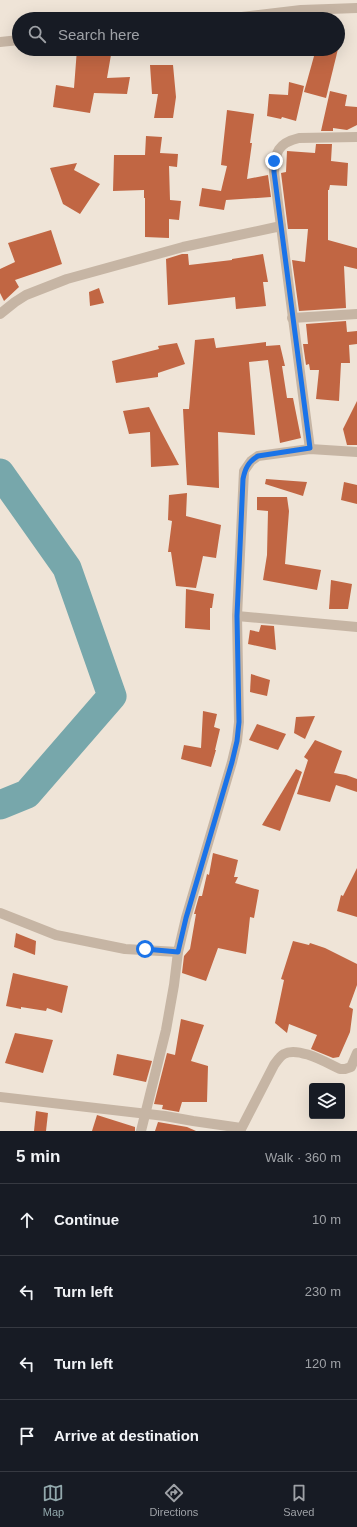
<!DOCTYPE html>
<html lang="en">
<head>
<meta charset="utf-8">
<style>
	:root { --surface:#171b24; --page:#20242c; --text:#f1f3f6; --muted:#9ea1a6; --line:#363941; --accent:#92a8ac }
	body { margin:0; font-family:Helvetica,sans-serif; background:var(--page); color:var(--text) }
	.controls { position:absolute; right:12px; bottom:12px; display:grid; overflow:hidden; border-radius:4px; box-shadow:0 4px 16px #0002 }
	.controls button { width:36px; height:36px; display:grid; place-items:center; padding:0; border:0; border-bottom:1px solid var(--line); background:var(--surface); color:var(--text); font:20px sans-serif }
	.stop { position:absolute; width:12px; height:12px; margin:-9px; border:3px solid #1a73e8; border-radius:50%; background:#fff }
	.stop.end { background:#1a73e8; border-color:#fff; box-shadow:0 1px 4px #0008 }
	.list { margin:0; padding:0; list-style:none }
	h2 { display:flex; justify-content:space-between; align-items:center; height:52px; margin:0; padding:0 16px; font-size:17px }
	h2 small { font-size:13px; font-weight:400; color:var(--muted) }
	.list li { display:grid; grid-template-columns:26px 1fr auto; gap:12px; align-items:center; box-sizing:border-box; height:72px; padding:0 16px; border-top:1px solid var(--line) }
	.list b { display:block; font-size:15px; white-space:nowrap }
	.list em { font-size:13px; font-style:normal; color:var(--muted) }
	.icon { flex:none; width:22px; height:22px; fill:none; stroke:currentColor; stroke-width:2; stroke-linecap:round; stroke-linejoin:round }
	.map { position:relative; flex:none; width:357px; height:1131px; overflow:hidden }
	.search { position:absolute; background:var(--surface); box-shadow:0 4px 16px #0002; left:12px; right:12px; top:12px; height:44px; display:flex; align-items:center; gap:10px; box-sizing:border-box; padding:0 14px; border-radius:22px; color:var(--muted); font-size:15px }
	.sheet { height:340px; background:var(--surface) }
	nav { display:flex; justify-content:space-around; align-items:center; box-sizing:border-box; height:56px; border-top:1px solid var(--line); background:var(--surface); font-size:11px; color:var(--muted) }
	nav a { display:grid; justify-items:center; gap:2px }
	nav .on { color:var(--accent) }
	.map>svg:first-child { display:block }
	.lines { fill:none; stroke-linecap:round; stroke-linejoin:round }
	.river { stroke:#77a7ab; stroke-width:29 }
	.building { fill:#c16643 }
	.minor { stroke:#c6b5a4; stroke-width:10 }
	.route { stroke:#1a73e8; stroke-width:5 }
</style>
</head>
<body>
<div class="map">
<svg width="357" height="1131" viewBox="0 0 357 1131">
	<rect width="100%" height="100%" fill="#efe4d7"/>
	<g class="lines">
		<!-- river -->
		<path class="river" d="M0 473 67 568 112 696 27 794 0 805"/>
	</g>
	<!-- building -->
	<g class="building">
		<path d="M77 49H112L107 78 130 77 127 94 94 93 90 113 53 107 56 85 74 88Z"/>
		<path d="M316 49H338L326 98 304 92Z"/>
		<path d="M150 65H173L176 97 173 118H154L158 94H152Z"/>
		<path d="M289 82 304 86 296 121 282 117 281 119 267 116 269 94 288 95Z"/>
		<path d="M330 91 347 95 345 106 357 107V125L347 130 333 128V131H321Z"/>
		<path d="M227 110 254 114 250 143H252L247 179 268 175 271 197 226 200 224 210 199 206 202 188 221 191 227 166 221 165Z"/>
		<path d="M146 136 162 137 160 153 178 154 177 167 169 166 170 200 181 201 179 220 169 219V238L145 237V198H144V190L113 191 114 155H145Z"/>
		<path d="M316 144H332L331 161 348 163 347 186 330 185 329 190H328V240L357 248V269L344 266 346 308 299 311 292 260 305 262 308 229H288L281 173 286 172 287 151 315 153Z"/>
		<path d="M77 163 74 170 100 184 80 214 63 204 50 168Z"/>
		<path d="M51 230 62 264 15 280 19 287 4 301 0 293V269L15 262 8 243Z"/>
		<path d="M182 254H188L189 265 232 260V259L263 254 268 282H263L266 306 236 309 235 297 168 305 166 259Z"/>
		<path d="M99 288 104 303 90 306 89 292Z"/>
		<path d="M346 321 347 332 357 331V344L349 345 350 363H341L339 401 316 399 319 370H310L309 364 306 365 303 344H308L306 324Z"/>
		<path d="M214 338 216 348 266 342V346L280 345 285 366H282L287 398H293L301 438 280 443 268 360 249 362 255 435 218 432 219 488 187 485 183 409H189L195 340Z"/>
		<path d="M177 343 185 364 158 373V377L116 383 112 361 159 349 158 346Z"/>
		<path d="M357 401V445H347L343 429Z"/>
		<path d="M149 407 161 431 179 465 151 467 150 432 129 434 123 411Z"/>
		<path d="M266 479 307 482 303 496 265 484Z"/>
		<path d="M344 482 357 485V504L341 500Z"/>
		<path d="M187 493 186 516 221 525 216 558 203 556 196 588 176 586 171 552H168L172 521 168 520 169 495Z"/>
		<path d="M257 497H287L289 511 285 564 321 570 317 590 263 580 267 555 268 511 257 510Z"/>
		<path d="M331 580 352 584 348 609H329Z"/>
		<path d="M186 589 214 594 212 608H210V630L185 628Z"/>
		<path d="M261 625 274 626 276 650 248 644 250 630 259 632Z"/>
		<path d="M251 674 270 680 267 696 250 692Z"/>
		<path d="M203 711 217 714 214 727 220 729 215 750H216L211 767 181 759 184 745 201 748Z"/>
		<path d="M315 716 305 739 294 733 296 717Z"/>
		<path d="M257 724 286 734 278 750 249 740Z"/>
		<path d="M315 740 342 751 334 773 346 775 357 779V792L336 785 330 802 297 794 308 760 304 757Z"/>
		<path d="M296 769 302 772 280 831 262 825Z"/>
		<path d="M213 853 238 860 234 877H238L235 883 259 890 254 918 250 917 246 954 218 948 206 981 182 973 184 956 190 949 196 914H194L199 896H202L207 874 209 875Z"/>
		<path d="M357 868V917L337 911 341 895 343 896Z"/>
		<path d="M16 933 36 941 35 955 14 947Z"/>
		<path d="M293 941 309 945 310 943 325 948 357 964V985L349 1007 353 1009 350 1032 339 1057 333 1058 311 1049 317 1035 289 1024 287 1033 275 1023 284 980 281 979Z"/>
		<path d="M13 973 68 986 62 1013 47 1008 46 1011 21 1007V1009L6 1006Z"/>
		<path d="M181 1019 204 1025 191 1061 208 1066 207 1102H182L179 1112 162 1109 163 1105 154 1104 167 1053 175 1055Z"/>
		<path d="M15 1033 53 1040 43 1073 5 1063Z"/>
		<path d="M117 1054 152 1061 146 1082 113 1075Z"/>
		<path d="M36 1111 48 1113 46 1131H34Z"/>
		<path d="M97 1115 135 1127V1131H92Z"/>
		<path d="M158 1122 187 1127 196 1131H155Z"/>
	</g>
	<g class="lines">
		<!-- minor -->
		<g class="minor">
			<path d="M225 19 301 10 357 8"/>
			<path d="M0 42 19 40"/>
			<path d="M0 314 15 302 26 295 67 279 183 247 281 226"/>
			<path d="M292 318 357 314"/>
			<path d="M310 449 274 172C275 152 278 143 299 138L357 137"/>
			<path d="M237 616 357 627"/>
			<path d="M0 913 56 935 125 949 178 952 186 918 232 762 237 741 239 722 237 616 244 471 251 461 258 456 310 449 357 452"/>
			<path d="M0 1097 165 1116 193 1121 241 1128"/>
			<path d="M141 1131 166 1030 174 985 178 952"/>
			<path d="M240 1131 274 1065C277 1061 280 1056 284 1054 298 1046 327 1063 340 1069H345L351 1067 357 1053"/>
		</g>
	</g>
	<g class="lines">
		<!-- route -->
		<path class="route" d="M145 949 178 952 186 918 232 762 237 741 239 722 237 616 243 479C245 469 248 462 258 456L310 448 274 172V161"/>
	</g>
</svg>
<div class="controls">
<button><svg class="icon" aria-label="layers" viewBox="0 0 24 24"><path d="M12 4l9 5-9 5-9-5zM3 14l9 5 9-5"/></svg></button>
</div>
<div class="stop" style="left:145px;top:949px"></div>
<div class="stop end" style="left:274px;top:161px"></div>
<div class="search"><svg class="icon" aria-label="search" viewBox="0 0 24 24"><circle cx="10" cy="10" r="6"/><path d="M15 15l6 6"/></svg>Search here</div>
</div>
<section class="sheet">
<h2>5 min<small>Walk · 360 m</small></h2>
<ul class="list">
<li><svg class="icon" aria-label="ahead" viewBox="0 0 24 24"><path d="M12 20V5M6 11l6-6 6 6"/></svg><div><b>Continue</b></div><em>10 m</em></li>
<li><svg class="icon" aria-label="left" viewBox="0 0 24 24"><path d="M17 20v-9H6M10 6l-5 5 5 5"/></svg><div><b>Turn left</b></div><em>230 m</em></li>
<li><svg class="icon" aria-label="left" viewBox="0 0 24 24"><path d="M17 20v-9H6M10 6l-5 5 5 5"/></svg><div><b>Turn left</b></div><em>120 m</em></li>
<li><svg class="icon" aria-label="arrive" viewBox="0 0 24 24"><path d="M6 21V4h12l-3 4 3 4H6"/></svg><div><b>Arrive at destination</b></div></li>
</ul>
</section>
<nav>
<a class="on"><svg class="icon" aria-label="map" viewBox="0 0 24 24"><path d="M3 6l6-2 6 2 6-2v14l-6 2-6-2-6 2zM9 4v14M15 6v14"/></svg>Map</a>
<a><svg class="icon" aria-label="directions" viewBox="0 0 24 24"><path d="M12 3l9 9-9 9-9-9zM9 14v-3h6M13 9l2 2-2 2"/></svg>Directions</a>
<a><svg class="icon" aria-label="saved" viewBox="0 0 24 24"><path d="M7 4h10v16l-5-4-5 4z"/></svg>Saved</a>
</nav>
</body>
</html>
